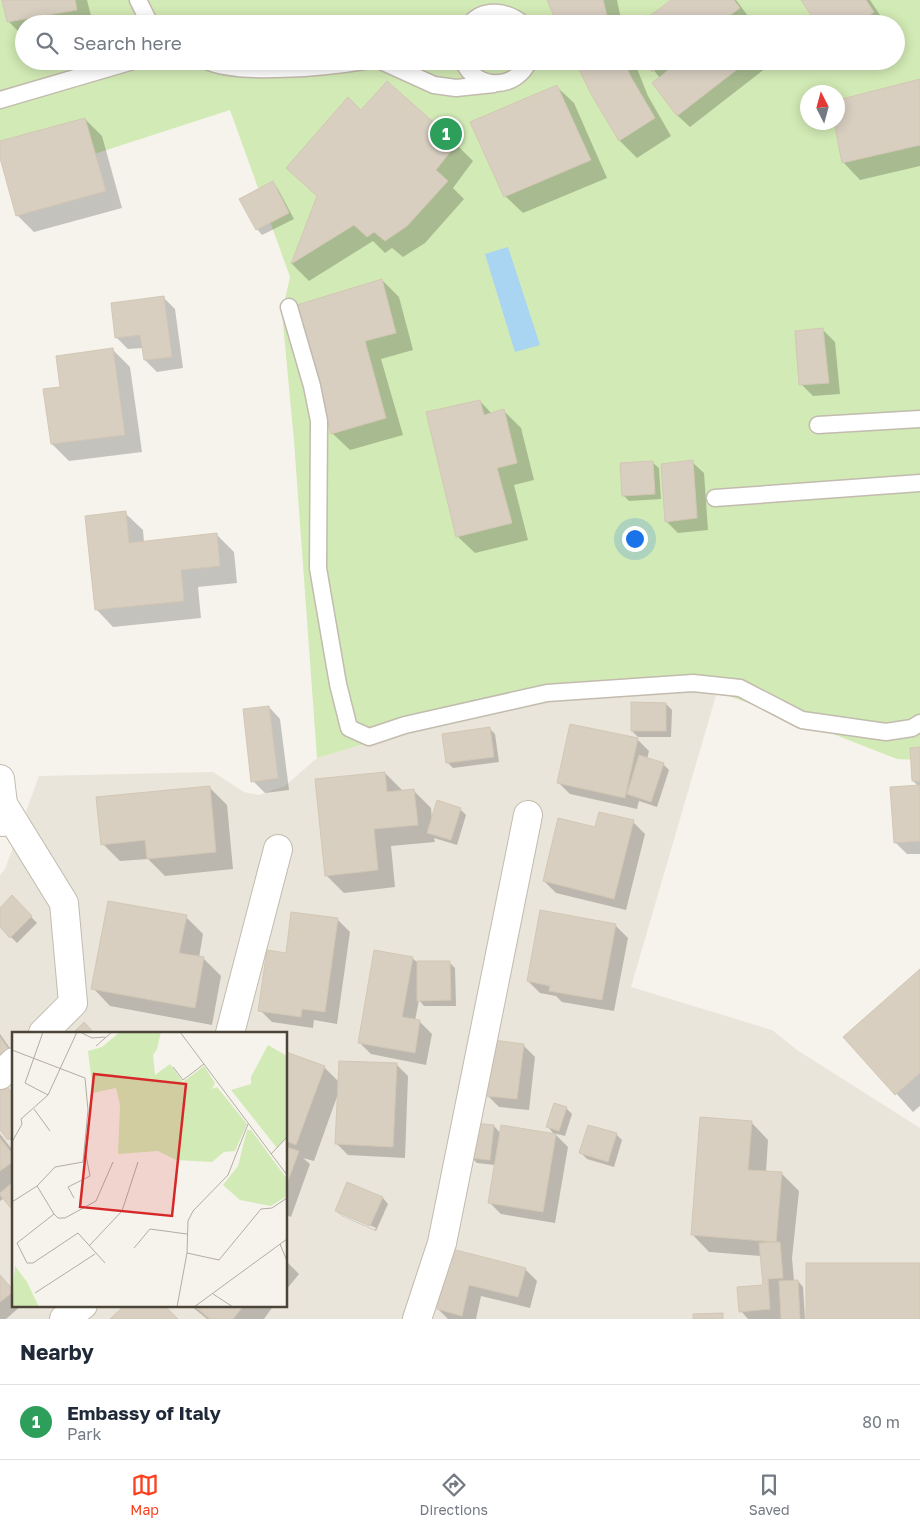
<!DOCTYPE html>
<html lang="en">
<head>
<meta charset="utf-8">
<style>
	:root { --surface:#fff; --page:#f6f6f7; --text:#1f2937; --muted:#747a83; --line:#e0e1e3; --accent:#fc3f1d }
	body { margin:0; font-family:"Golos Text",sans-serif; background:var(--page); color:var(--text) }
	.compass { position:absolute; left:800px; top:85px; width:45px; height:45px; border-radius:50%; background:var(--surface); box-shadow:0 2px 12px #0003; rotate:354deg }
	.you { position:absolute; left:634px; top:538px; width:18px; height:18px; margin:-12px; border:4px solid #fff; border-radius:50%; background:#1a73e8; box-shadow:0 0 0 8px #1a73e833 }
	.badge { display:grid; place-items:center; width:32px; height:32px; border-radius:50%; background:var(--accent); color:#fff; font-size:16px; font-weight:700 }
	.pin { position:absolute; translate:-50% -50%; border:2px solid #fff; box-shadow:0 1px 5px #0006 }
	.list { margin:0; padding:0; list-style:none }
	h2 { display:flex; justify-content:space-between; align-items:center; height:65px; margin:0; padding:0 20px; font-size:21px }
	h2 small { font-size:16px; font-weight:400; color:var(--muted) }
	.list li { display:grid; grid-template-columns:32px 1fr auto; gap:15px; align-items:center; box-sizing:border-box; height:75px; padding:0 20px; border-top:1px solid var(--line) }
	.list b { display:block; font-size:19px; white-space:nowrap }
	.list p { margin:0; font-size:16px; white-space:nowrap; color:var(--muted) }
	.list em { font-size:16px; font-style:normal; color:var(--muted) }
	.icon { flex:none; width:28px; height:28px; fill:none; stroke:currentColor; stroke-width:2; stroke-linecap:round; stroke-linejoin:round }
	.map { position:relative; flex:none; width:920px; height:1319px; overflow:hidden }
	.search { position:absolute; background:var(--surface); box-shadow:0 2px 12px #0003; left:15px; right:15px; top:15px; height:55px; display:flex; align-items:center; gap:12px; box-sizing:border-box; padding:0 18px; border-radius:28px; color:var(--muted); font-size:19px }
	.sheet { height:140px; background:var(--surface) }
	nav { display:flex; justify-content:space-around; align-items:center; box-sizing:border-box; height:70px; border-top:1px solid var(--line); background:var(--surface); font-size:14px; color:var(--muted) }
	nav a { display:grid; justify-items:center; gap:2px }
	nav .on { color:var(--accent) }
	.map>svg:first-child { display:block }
	.residential { fill:#eae5da; fill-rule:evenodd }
	.green { fill:#d2eab5; fill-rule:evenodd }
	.water { fill:#a9d4f2 }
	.shadow { fill:#0003; fill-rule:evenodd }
	.building { fill:#d8cfc1; stroke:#d3c7b4 }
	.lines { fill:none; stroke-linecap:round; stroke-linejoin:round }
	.service-casing { stroke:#c2bbae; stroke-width:19 }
	.minor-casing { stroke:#c2bbae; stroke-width:30 }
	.service { stroke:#fff; stroke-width:16 }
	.minor { stroke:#fff; stroke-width:28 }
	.inset-road { fill:none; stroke:#b2ada4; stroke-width:1 }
	.view { fill:#d62828; fill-opacity:0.15; stroke:#d62828; stroke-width:2.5 }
	.inset-edge { fill:none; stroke:#4b4439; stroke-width:2.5 }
</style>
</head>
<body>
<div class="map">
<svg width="920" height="1319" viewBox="0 0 920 1319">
	<rect width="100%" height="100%" fill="#f6f3ec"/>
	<!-- residential -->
	<path class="residential" d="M717 692 631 987 772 1030 797 1050 920 1128V1319H0V875L5 869 39 776 213 772 244 792 259 795 285 786 317 758 415 729 572 696ZM14 1033H286V1305H14Z"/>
	<!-- green -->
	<path class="green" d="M0 0H920V760L897 759 805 723 786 716 778 717 777 713 717 692 572 696 415 729 317 758 294 441 282 313 290 277 230 110 8 182 0 144ZM24 24H896V61H24ZM808 92H838V122H808Z"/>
	<!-- water -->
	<path class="water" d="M508 247 540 345 515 352 485 254Z"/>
	<!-- shadow -->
	<g class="shadow">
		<path d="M4 0H87L93 24H24V37L8 21Z"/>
		<path d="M548 0H617L622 24H559Z"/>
		<path d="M673 0H736L751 20 746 24H641Z"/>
		<path d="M802 0H870L886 24H819Z"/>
		<path d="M577 61H634L648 96 671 136 637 158 620 141 592 93Z"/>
		<path d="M646 61H775L690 127 678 116 654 83 660 78Z"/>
		<path d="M920 80V166L860 180 843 162 838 122V102Z"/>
		<path d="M556 86 574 103 607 178 523 213 505 196Z"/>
		<path d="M362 112 456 144 473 161 453 188 464 199 425 243 403 257 392 248 385 253 373 241 309 281 292 264 318 197 288 168Z"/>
		<path d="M85 119 102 136 122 208 34 232 17 215 0 153V143Z"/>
		<path d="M272 183 278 189 294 219 262 235 257 229Z"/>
		<path d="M382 280 399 297 413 350 381 359 403 435 350 450 332 433Z"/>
		<path d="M163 297 175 309 183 368 157 372 145 360 143 348 128 349 116 337Z"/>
		<path d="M823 330 835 342 840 394 813 396 801 384Z"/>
		<path d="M113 350 130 367 142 452 69 461 52 444Z"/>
		<path d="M480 401 492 414 504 411 521 428 534 480 514 485 528 540 475 553 457 536Z"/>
		<path d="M692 462 704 473 708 530 678 533 666 521Z"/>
		<path d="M653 463 659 468 661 499 629 501 623 495Z"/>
		<path d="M125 513 143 530 144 542 217 535 234 552 237 583 198 587 201 618 113 627 96 609Z"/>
		<path d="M666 704 672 710 671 737H638L632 731Z"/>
		<path d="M269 707 280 719 289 790 265 793 253 781Z"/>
		<path d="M490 729 495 734 499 762 453 768 447 762Z"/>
		<path d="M637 739 649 751 647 759 663 764 669 770 657 807 639 801 637 809 570 794 558 782Z"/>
		<path d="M920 748V854H907L895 842 918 786 913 781Z"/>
		<path d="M385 773 402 790 414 791 431 808 432 820 460 809 466 815 457 845 434 838 435 842 391 846 395 887 344 893 326 875Z"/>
		<path d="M209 787 227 805 233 869 165 876 148 859 120 861 103 844Z"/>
		<path d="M633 822 645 834 626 910 556 893 544 881Z"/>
		<path d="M12 897 37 923 17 943 0 926V909Z"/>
		<path d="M541 911 616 926 628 938 614 1011 562 1002 556 996 540 993 528 981Z"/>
		<path d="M186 917 203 934 199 958 204 959 221 976 212 1025 110 1006 93 988Z"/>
		<path d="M338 920 350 932 337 1024 314 1020 313 1028 272 1022 260 1010 287 954Z"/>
		<path d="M412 958 417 962H449L455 968 456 1006H424L419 1000 415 1021 420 1022 432 1034 426 1065 371 1054 359 1042Z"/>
		<path d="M920 970V1106L913 1112 845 1037Z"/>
		<path d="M0 1034 14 1054V1081L7 1074 0 1079Z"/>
		<path d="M523 1045 535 1057 529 1110 499 1107 487 1095Z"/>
		<path d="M286 1053 324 1067 339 1082 396 1064 408 1076 405 1158 348 1155 336 1143 338 1094 314 1161 303 1158 310 1164 291 1217 286 1215Z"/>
		<path d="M0 1080 14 1094V1144L0 1128Z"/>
		<path d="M566 1108 572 1114 565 1136 553 1133 548 1127Z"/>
		<path d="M751 1122 768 1140 766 1172 781 1173 799 1191 792 1258 794 1281H798L803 1287 805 1319H748L741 1311 764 1286 761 1256 709 1252 692 1234Z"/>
		<path d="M494 1126 501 1134 556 1135 568 1147 555 1223 501 1214 489 1202 495 1165 477 1163 471 1157Z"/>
		<path d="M0 1134 14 1152V1210L4 1198 0 1201Z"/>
		<path d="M616 1134 622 1140 614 1167 587 1159 581 1153Z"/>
		<path d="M348 1184 383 1198 388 1204 376 1231 342 1216 336 1210ZM341 1212 376 1228 375 1230 341 1215Z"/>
		<path d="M453 1250 525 1269 537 1281 530 1308 481 1296 476 1319H448L438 1309Z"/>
		<path d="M286 1261 299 1274 286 1290Z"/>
		<path d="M0 1275 14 1291V1305H22L6 1319H0Z"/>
		<path d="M190 1305H274L264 1319H207Z"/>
	</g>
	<!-- building -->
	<g class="building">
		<path d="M2 0H75L77 10 7 22Z"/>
		<path d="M547 0H603L609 24H557Z"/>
		<path d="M671 0H734L740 8 718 24H639Z"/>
		<path d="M801 0H866L874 12 858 24H817Z"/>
		<path d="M575 61H624L631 77 655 118 619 141 591 94Z"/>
		<path d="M644 61H667L652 72Z"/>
		<path d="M680 61H748L677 116 652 83Z"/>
		<path d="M920 79V145L842 163 834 122H838V100Z"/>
		<path d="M387 81 457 143 436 170 448 181 407 226 385 241 374 232 367 237 354 225 291 264 317 196 286 168 348 97 361 110Z"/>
		<path d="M557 85 591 160 504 197 470 122Z"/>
		<path d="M85 118 106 191 16 216 0 158V141Z"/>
		<path d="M273 181 289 213 256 230 239 199Z"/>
		<path d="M382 279 396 333 365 341 386 418 331 434 297 305Z"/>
		<path d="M164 296 172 357 144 360 140 335 115 338 111 303Z"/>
		<path d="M823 328 829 383 799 385 795 331Z"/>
		<path d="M113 348 125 435 51 444 43 389 60 387 56 356Z"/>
		<path d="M480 400 484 415 504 409 517 463 497 468 512 523 456 537 426 412Z"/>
		<path d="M693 460 697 518 665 522 661 464Z"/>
		<path d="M653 461 655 494 622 496 620 463Z"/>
		<path d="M126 511 129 543 217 533 220 566 181 570 184 601 95 610 85 516Z"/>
		<path d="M631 702 666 703V731H631Z"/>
		<path d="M269 706 278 778 251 782 243 709Z"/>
		<path d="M570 724 638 738 625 798 557 783Z"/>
		<path d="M490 727 494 757 446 763 442 734Z"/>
		<path d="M920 747V781H912L910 748Z"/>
		<path d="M639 755 664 763 651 802 627 794Z"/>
		<path d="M385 772 387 792 414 789 418 825 374 829 378 870 325 876 315 779Z"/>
		<path d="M920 785V841L894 843 890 787Z"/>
		<path d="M210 786 216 852 147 859 145 840 101 845 96 797Z"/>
		<path d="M437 800 461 808 451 840 427 833Z"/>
		<path d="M599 812 634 820 614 899 543 881 558 818 595 827Z"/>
		<path d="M12 895 32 916 10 938 0 927V908Z"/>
		<path d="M108 901 187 915 179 953 204 957 195 1008 91 989Z"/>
		<path d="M540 910 616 924 602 1000 549 991 550 986 527 981Z"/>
		<path d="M291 912 338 918 325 1012 302 1009 301 1017 258 1011 267 950 286 953Z"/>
		<path d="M374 950 413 957 402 1017 420 1020 415 1053 358 1043Z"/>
		<path d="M417 961H450L451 1000 417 1001Z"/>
		<path d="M920 969V1073L895 1095 843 1037Z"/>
		<path d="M84 1022 94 1033H73Z"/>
		<path d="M0 1037 10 1051 0 1059Z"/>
		<path d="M493 1040 524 1044 517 1099 486 1096Z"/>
		<path d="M286 1052 325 1066 296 1145 286 1141Z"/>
		<path d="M339 1061 397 1063 393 1147 335 1144Z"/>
		<path d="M0 1078 14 1095V1135L8 1140 0 1130Z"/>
		<path d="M554 1103 567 1107 559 1131 546 1127Z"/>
		<path d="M700 1117 752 1121 748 1170 782 1172 776 1242 691 1235Z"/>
		<path d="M474 1123 494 1125 490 1160 470 1158Z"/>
		<path d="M501 1125 556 1134 543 1212 488 1203Z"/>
		<path d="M588 1125 617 1133 608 1162 579 1153Z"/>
		<path d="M0 1138 14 1156V1161L0 1171Z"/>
		<path d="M286 1147 299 1151 286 1186Z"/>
		<path d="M14 1181V1212L0 1195V1193Z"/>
		<path d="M347 1182 383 1197 370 1226 335 1211Z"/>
		<path d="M780 1242 783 1278 768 1279 770 1309 739 1312 737 1287 763 1285 759 1243Z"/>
		<path d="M452 1249 526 1268 518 1297 469 1285 462 1316 437 1309Z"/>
		<rect x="806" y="1263" width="114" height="56"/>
		<path d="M0 1275 14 1291 0 1302Z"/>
		<path d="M798 1280 800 1319H781L779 1281Z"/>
		<path d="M125 1305H164L178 1319H110Z"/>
		<path d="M193 1305H244L233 1319H210Z"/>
		<path d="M723 1313V1319H693V1314Z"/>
	</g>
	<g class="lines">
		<!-- service casing -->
		<g class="service-casing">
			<g id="service">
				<path d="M138 0 150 24"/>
				<path d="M470 24C484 7 507 11 523 24"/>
				<path d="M207 61C240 76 327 67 364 61"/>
				<path d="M381 61 434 85 456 88 494 84"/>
				<path d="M463 61C476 91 516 90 529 61"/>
				<path d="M0 100 133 61"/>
				<path d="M289 307 312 386 319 421 318 568 338 684 349 728 369 737 405 725 547 693 693 683 740 688 802 720 886 732 912 728 920 723"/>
				<path d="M818 425 920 419"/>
				<path d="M715 498 920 483"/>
			</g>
		</g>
		<!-- minor casing -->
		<g class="minor-casing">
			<g id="minor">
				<path d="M0 779 3 804 2 822"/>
				<path d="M3 804 64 903 73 1003 43 1033"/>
				<path d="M230 1033 278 849"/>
				<path d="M0 1075 14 1062"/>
				<path d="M64 1319 83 1305"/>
				<path d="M417 1319 442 1243 528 815"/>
			</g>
		</g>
		<!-- service -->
		<use href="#service" class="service"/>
		<!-- minor -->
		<use href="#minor" class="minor"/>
	</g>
	<!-- overview -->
	<g transform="translate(12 1032)">
		<rect width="275" height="275" fill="#f6f3ec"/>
		<path d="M108 0H149L145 17 141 23 143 43 158 32 171 50 192 34 203 51 200 57 205 55 235 92 223 119 212 120 200 130 164 128 146 119 106 122 108 73 104 56 81 61 76 19 90 15ZM256 13 275 24V105L265 116 219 58 239 52V45ZM235 98H239L275 147V164L259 174 228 168 211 153 226 134ZM3 234 15 250 27 275H0Z" fill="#d2eab5"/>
		<path class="inset-road" d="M31 0 13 51 36 63M68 0 80 6 93 5M168 0 275 143M84 14 100 0M0 18 73 46 76 78 71 130 43 135 25 154 0 170M161 35 171 48 192 32M22 77 38 99M0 110 10 92 9 87 36 63 65 0M259 122 275 105M25 154 42 182 46 186H53L84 169 101 130M62 166 56 155 78 144 74 123M42 182 5 211 15 231H21L66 201 93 231M268 212 275 229M77 214 110 179 126 130M122 216 138 197 175 202M175 221 207 228 249 177 260 176 275 166M23 261 83 222M201 262 221 275M165 275 175 221 176 189 181 179 216 143 236 92M182 275 275 207"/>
		<path class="view" d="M82 42 174 52 160 184 68 175Z"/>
		<rect width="275" height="275" class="inset-edge"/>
	</g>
</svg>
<svg class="compass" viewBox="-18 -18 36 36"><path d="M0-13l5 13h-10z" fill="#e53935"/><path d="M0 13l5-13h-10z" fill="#747a83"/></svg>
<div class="you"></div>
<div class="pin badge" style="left:446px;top:134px;background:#2e9e5b">1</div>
<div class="search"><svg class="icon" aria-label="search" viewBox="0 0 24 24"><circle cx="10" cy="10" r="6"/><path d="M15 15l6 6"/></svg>Search here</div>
</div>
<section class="sheet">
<h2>Nearby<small></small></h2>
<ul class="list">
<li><span class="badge" style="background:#2e9e5b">1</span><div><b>Embassy of Italy</b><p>Park</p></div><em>80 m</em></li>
</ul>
</section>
<nav>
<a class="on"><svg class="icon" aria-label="map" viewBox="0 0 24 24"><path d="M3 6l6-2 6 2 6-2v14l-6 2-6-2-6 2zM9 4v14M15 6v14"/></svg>Map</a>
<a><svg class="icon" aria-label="directions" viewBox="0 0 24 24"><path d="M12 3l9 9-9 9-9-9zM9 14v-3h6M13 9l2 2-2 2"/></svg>Directions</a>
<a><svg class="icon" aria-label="saved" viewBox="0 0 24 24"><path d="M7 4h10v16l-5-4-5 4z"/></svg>Saved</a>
</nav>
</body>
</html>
